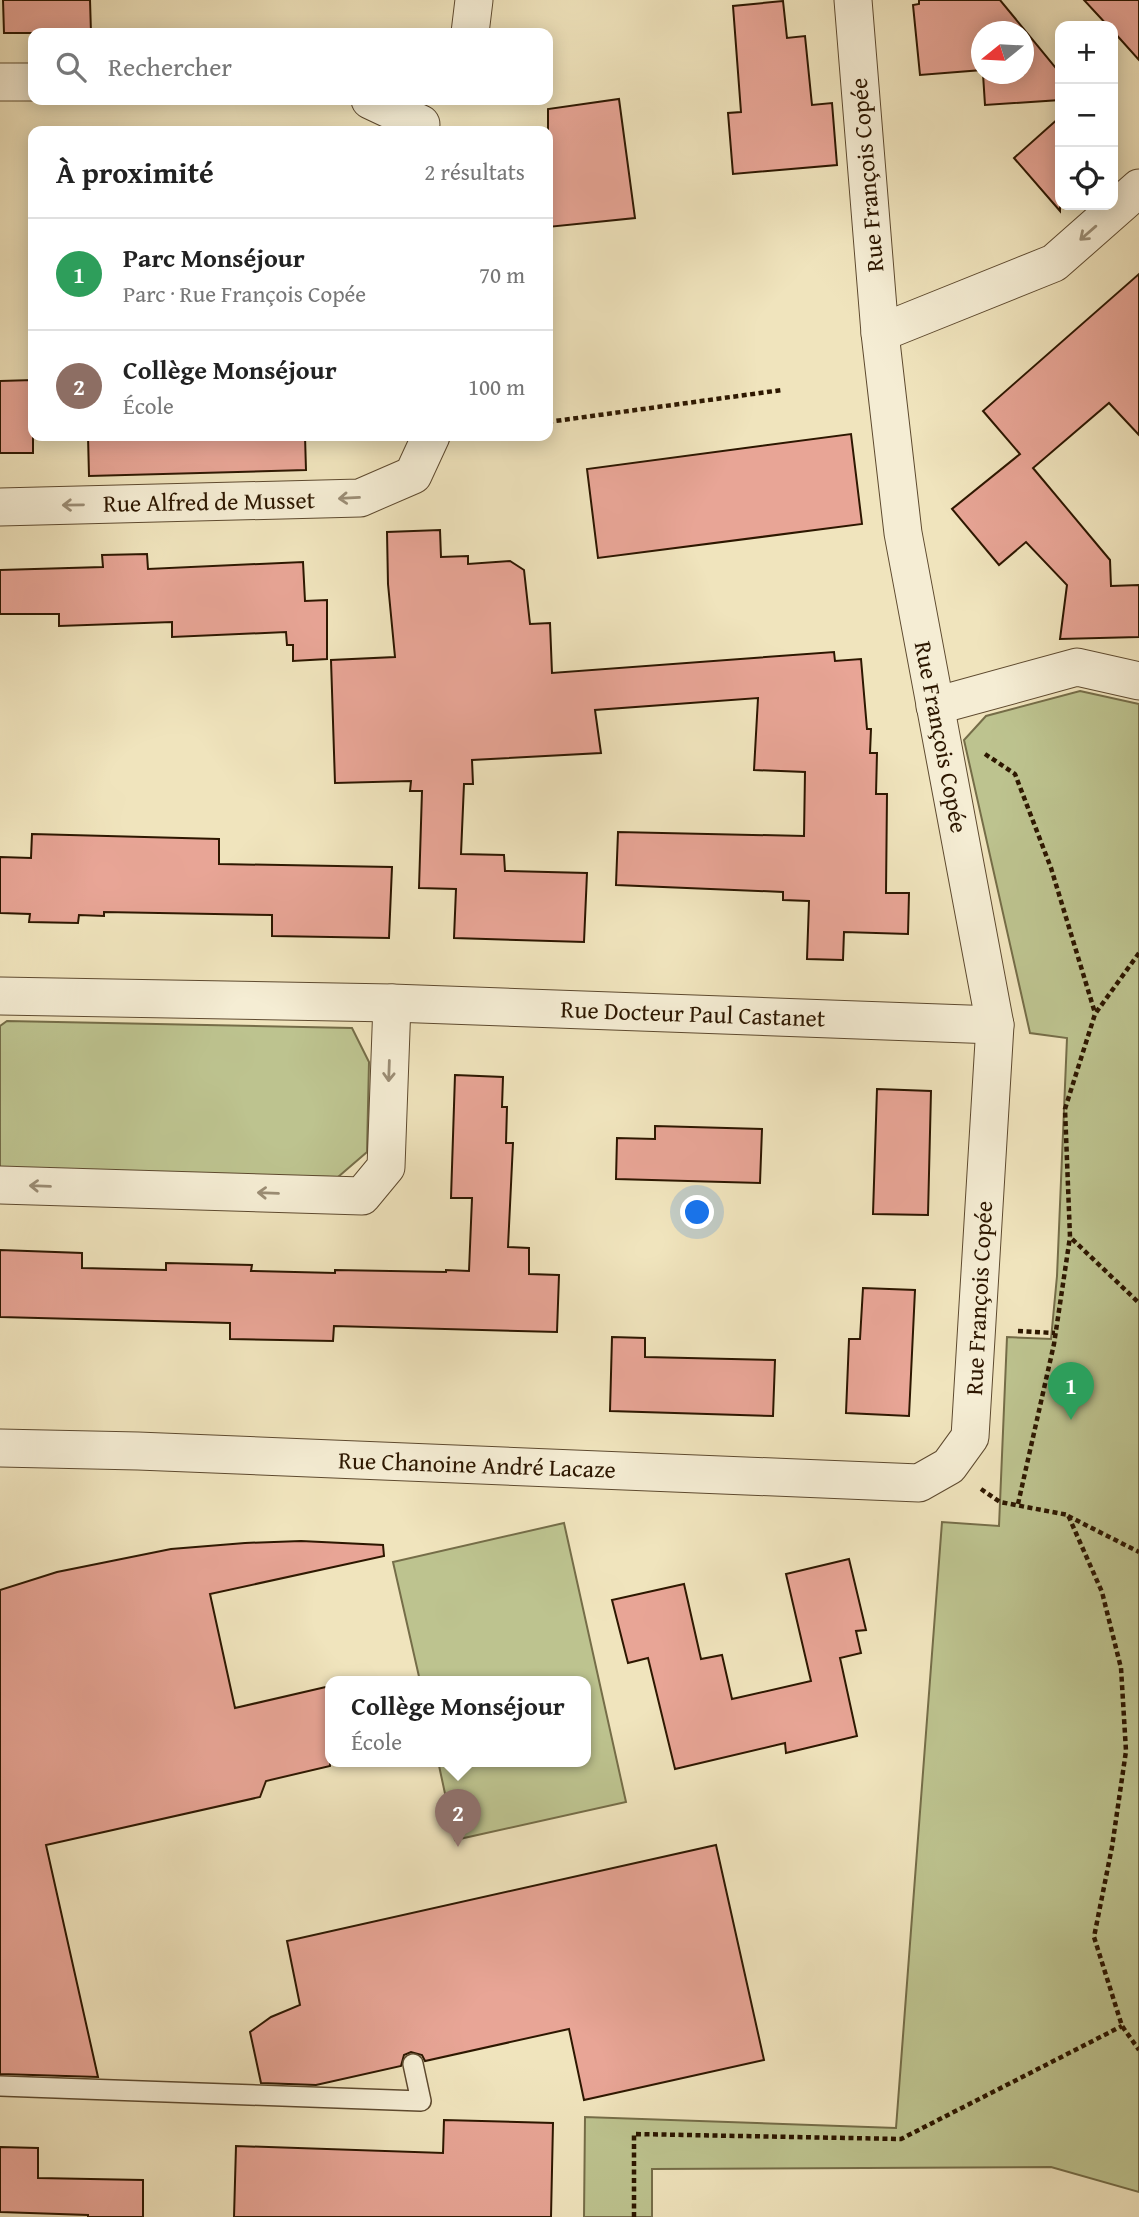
<!DOCTYPE html>
<html lang="fr">
<head>
<meta charset="utf-8">
<style>
	:root { --surface:#fff; --page:#f2f2f2; --text:#222; --muted:#767676; --line:#e0e0e0; --accent:#8f2418 }
	body { margin:0; font-family:"Gentium Book Plus",serif; background:var(--page); color:var(--text) }
	.controls { position:absolute; right:21px; top:21px; display:grid; overflow:hidden; border-radius:14px; box-shadow:0 4px 18px #0003 }
	.controls button { width:63px; height:63px; display:grid; place-items:center; padding:0; border:0; border-bottom:2px solid var(--line); background:var(--surface); color:var(--text); font:35px sans-serif }
	.compass { position:absolute; left:971px; top:21px; width:63px; height:63px; border-radius:50%; background:var(--surface); box-shadow:0 4px 18px #0003; rotate:252deg }
	.you { position:absolute; left:698px; top:1213px; width:24px; height:24px; margin:-18px; border:5px solid #fff; border-radius:50%; background:#1a73e8; box-shadow:0 0 0 10px #1a73e833 }
	.badge { display:grid; place-items:center; width:46px; height:46px; border-radius:50%; background:var(--accent); color:#fff; font-size:23px; font-weight:700 }
	.pin { position:absolute; translate:-50% -58px; filter:drop-shadow(0 2px 4px #0008) }
	.pin::after { content:''; position:absolute; top:37px; width:24px; height:21px; background:inherit; clip-path:polygon(0 0,100% 0,50% 100%) }
	.popup { position:absolute; left:325px; top:1676px; width:266px; height:91px; box-sizing:border-box; display:grid; place-content:center; border-radius:14px; background:var(--surface); filter:drop-shadow(0 2px 5px #0005); font-size:23px; white-space:nowrap; color:var(--muted) }
	.popup b { font-size:26px; color:var(--text) }
	.popup::after { content:''; position:absolute; left:50%; top:100%; margin-left:-14px; border:14px solid transparent; border-top-color:var(--surface) }
	.list { margin:0; padding:0; list-style:none }
	h2 { display:flex; justify-content:space-between; align-items:center; height:91px; margin:0; padding:0 28px; font-size:30px }
	h2 small { font-size:23px; font-weight:400; color:var(--muted) }
	.list li { display:grid; grid-template-columns:46px 1fr auto; gap:21px; align-items:center; box-sizing:border-box; height:112px; padding:0 28px; border-top:2px solid var(--line) }
	.list b { display:block; font-size:26px; white-space:nowrap }
	.list p { margin:0; font-size:23px; white-space:nowrap; color:var(--muted) }
	.list em { font-size:23px; font-style:normal; color:var(--muted) }
	.icon { flex:none; width:38px; height:38px; fill:none; stroke:currentColor; stroke-width:2; stroke-linecap:round; stroke-linejoin:round }
	.map { position:relative; flex:none; width:1139px; height:2217px; overflow:hidden }
	.search { position:absolute; background:var(--surface); box-shadow:0 4px 18px #0003; left:28px; top:28px; width:525px; height:77px; display:flex; align-items:center; gap:18px; box-sizing:border-box; padding:0 24px; border-radius:14px; color:var(--muted); font-size:26px }
	.panel { position:absolute; background:var(--surface); box-shadow:0 4px 18px #0003; left:28px; top:126px; width:525px; height:315px; border-radius:14px }
	.map>svg:first-child { display:block }
	.green { fill:#bdc38f; stroke:#756d48; stroke-width:2 }
	.building { fill:#e8a596; stroke:#2d1700; stroke-width:2 }
	.lines { fill:none; stroke-linecap:round; stroke-linejoin:round }
	.lane-casing { stroke:#5e4a2f; stroke-width:22 }
	.street-casing { stroke:#5e4a2f; stroke-width:39 }
	.path { stroke:#2d1700; stroke-width:4.5; stroke-dasharray:5 3.5; stroke-linecap:butt }
	.lane { stroke:#f5edd4; stroke-width:19 }
	.street { stroke:#f5edd4; stroke-width:37 }
	.oneway { stroke:#9b8d75 }
	.labels { text-anchor:middle; stroke-width:7; stroke-linejoin:round; paint-order:stroke }
	.street-label { font-size:24px; fill:#2d1700; stroke:#f5edd4 }
</style>
</head>
<body>
<div class="map">
<svg width="1139" height="2217" viewBox="0 0 1139 2217">
	<rect width="100%" height="100%" fill="#f0e4bd"/>
	<filter id="stains"><feTurbulence type="fractalNoise" baseFrequency=".00286" numOctaves="4"/><feColorMatrix values="0 0 0 0 .2 0 0 0 0 .09 0 0 0 0 .02 0 0 0 .5 -.17"/></filter>
	<radialGradient id="worn" r=".72"><stop offset=".6" stop-color="#630" stop-opacity="0"/><stop offset="1" stop-color="#630" stop-opacity=".3"/></radialGradient>
	<!-- green -->
	<g class="green">
		<path d="M1080 691 1139 704V2192L1051 2167 652 2169V2217H584L585 2117 896 2128 942 1522 999 1526 1007 1337 1051 1339 1057 1276 1067 1038 1030 1033 964 740 986 716Z"/>
		<path d="M7 1021 352 1028 369 1062 367 1152 338 1177 4 1171 0 1168V1026Z"/>
		<path d="M564 1523 626 1802 455 1840 438 1761H586V1681H420L393 1562Z"/>
	</g>
	<!-- building -->
	<g class="building">
		<path d="M3 0H90L91 33H4Z"/>
		<path d="M919 0H1000L1060 73V100L985 105 983 74H1024V32H982V70L920 75 913 5 919 4Z"/>
		<path d="M1084 0H1139V60L1113 31V26H1108Z"/>
		<path d="M783 1 787 38 805 36 812 105 832 103 837 165 733 174 728 113 741 112 733 6Z"/>
		<path d="M619 99 635 218 548 227V109Z"/>
		<path d="M1060 117V211L1014 158Z"/>
		<path d="M1139 274V435L1109 403 1033 468 1110 560 1111 586 1139 585V637L1060 639 1067 585 1026 542 999 565 952 509 1020 454 983 411Z"/>
		<path d="M33 380V453H0V381Z"/>
		<path d="M851 434 862 524 598 558 587 469Z"/>
		<path d="M88 436H305L306 470 89 476Z"/>
		<path d="M440 530 441 557 468 556V564L510 561 524 570 530 624 550 623 552 673 834 652 835 661 861 659 867 729H871L870 753H877L876 794H887L886 893H909L908 934 844 932 843 960 807 959 809 901 783 900V892L616 885 618 832 804 836 805 772 754 770 758 698 595 710 601 753 472 760 473 784H464L461 854 504 855 505 871 587 873 584 942 454 938 456 889 419 888 422 791H410L411 781 335 783 331 660 395 657 388 584 387 532Z"/>
		<path d="M147 554 148 569 303 562 305 601 327 600V659L293 661V645H287L286 632 172 637V622L59 626V614H0V570L103 567 102 555Z"/>
		<path d="M32 834 219 839V864L392 867 389 938 272 936V915L104 912V916L79 915 78 923 29 922 30 914 0 913V857L31 858Z"/>
		<path d="M455 1075 503 1077 502 1107H507L506 1143H513L508 1247 529 1248V1274L559 1275 557 1332 334 1326 333 1341 230 1339V1323L0 1317V1250L82 1253V1268L166 1270V1263L252 1265 251 1271 335 1273V1270L446 1272V1270L469 1271 472 1198H451Z"/>
		<path d="M877 1089 931 1091 928 1215 873 1214Z"/>
		<path d="M655 1126 762 1129 760 1183 616 1179 617 1138 655 1139Z"/>
		<path d="M863 1288 915 1290 909 1416 846 1413 849 1339H860Z"/>
		<path d="M612 1337 645 1338V1357L775 1360 773 1416 610 1411Z"/>
		<path d="M301 1541 383 1545 384 1556 210 1594 235 1708 330 1686V1766L266 1781 260 1797 46 1845 98 2077 0 2074V1590L57 1572 171 1549 245 1543Z"/>
		<path d="M849 1559 866 1630 856 1631 861 1653 840 1658 857 1736 786 1753 785 1743 675 1769 648 1658 628 1663 612 1600 684 1584 701 1659 722 1655 732 1699 811 1681 786 1574Z"/>
		<path d="M716 1845 764 2060 584 2100 569 2029 425 2061 422 2055 411 2052 404 2055 401 2066 316 2085 261 2083 250 2032 271 2017 300 2005 287 1941Z"/>
		<path d="M444 2120 553 2123 551 2217H234L236 2146 443 2153Z"/>
		<path d="M0 2147 38 2148V2178L143 2180V2217H88V2215L0 2212Z"/>
	</g>
	<g class="lines">
		<!-- lane casing -->
		<g class="lane-casing">
			<path id="lane" d="M0 2086 421 2101 413 2064"/>
		</g>
		<!-- street casing -->
		<g class="street-casing">
			<g id="street">
				<path d="M470 33 474 0"/>
				<path d="M0 82H33"/>
				<path d="M370 100 421 124"/>
				<path d="M880 333 1054 263 1139 188"/>
				<path d="M0 507 360 498 413 475 431 436"/>
				<path d="M935 706 1077 667 1139 681"/>
				<path d="M0 996 392 1003 995 1025"/>
				<path d="M0 1185 362 1196 386 1167 392 1003"/>
				<path d="M0 1448 138 1451 919 1483 949 1466 970 1437 995 1025 903 533 880 333 853 0"/>
			</g>
		</g>
		<!-- path -->
		<g class="path">
			<path d="M548 422 782 390"/>
			<path d="M985 754 1015 774 1051 868 1095 1013"/>
			<path d="M1139 953 1095 1014 1065 1109 1070 1237 1139 1303"/>
			<path d="M1018 1331 1055 1333"/>
			<path d="M981 1489 1000 1502 1068 1515 1102 1592 1121 1668 1126 1751 1112 1847 1094 1937 1122 2026 1139 2050"/>
			<path d="M1018 1504 1054 1344 1070 1237"/>
			<path d="M1068 1516 1139 1552"/>
			<path d="M634 2217V2134L901 2139 1122 2026"/>
		</g>
		<!-- lane -->
		<use href="#lane" class="lane"/>
		<!-- street -->
		<use href="#street" class="street"/>
	</g>
	<!-- one-way arrows -->
	<defs><path id="oneway-shaft" d="M-6 0H5M1.5-3L5.5 0L1.5 3" fill="none" stroke-width="1.6" stroke-linecap="round" stroke-linejoin="round" transform="scale(1.75)"/></defs>
	<g class="oneway">
		<use href="#oneway-shaft" transform="translate(1088 233) rotate(139)"/>
		<use href="#oneway-shaft" transform="translate(349 498) rotate(177)"/>
		<use href="#oneway-shaft" transform="translate(73 505) rotate(179)"/>
		<use href="#oneway-shaft" transform="translate(389 1071) rotate(92)"/>
		<use href="#oneway-shaft" transform="translate(40 1186) rotate(-178)"/>
		<use href="#oneway-shaft" transform="translate(268 1193) rotate(-178)"/>
	</g>
	<g class="labels">
		<!-- street labels -->
		<g class="street-label">
			<text transform="translate(867 175) rotate(-95)" y="8">Rue François Copée</text>
			<text transform="translate(209 502) rotate(-1)" y="8">Rue Alfred de Musset</text>
			<text transform="translate(941 737) rotate(79)" y="8">Rue François Copée</text>
			<text transform="translate(693 1014) rotate(2)" y="8">Rue Docteur Paul Castanet</text>
			<text transform="translate(979 1298) rotate(-87)" y="8">Rue François Copée</text>
			<text transform="translate(477 1465) rotate(2)" y="8">Rue Chanoine André Lacaze</text>
		</g>
	</g>
	<rect width="100%" height="100%" filter="url(#stains)"/>
	<rect width="100%" height="100%" fill="url(#worn)"/>
</svg>
<div class="controls">
<button>+</button>
<button>−</button>
<button><svg class="icon" aria-label="locate" viewBox="0 0 24 24"><circle cx="12" cy="12" r="6"/><path d="M12 2v4M12 18v4M2 12h4M18 12h4"/></svg></button>
</div>
<svg class="compass" viewBox="-18 -18 36 36"><path d="M0-13l5 13h-10z" fill="#e53935"/><path d="M0 13l5-13h-10z" fill="#767676"/></svg>
<div class="you"></div>
<div class="pin badge" style="left:1071px;top:1420px;background:#2e9e5b">1</div>
<div class="pin badge" style="left:458px;top:1847px;background:#8d6e63">2</div>
<div class="popup"><b>Collège Monséjour</b>École</div>
<div class="search"><svg class="icon" aria-label="search" viewBox="0 0 24 24"><circle cx="10" cy="10" r="6"/><path d="M15 15l6 6"/></svg>Rechercher</div>
<section class="panel">
<h2>À proximité<small>2 résultats</small></h2>
<ul class="list">
<li><span class="badge" style="background:#2e9e5b">1</span><div><b>Parc Monséjour</b><p>Parc · Rue François Copée</p></div><em>70 m</em></li>
<li><span class="badge" style="background:#8d6e63">2</span><div><b>Collège Monséjour</b><p>École</p></div><em>100 m</em></li>
</ul>
</section>
</div>
</body>
</html>
